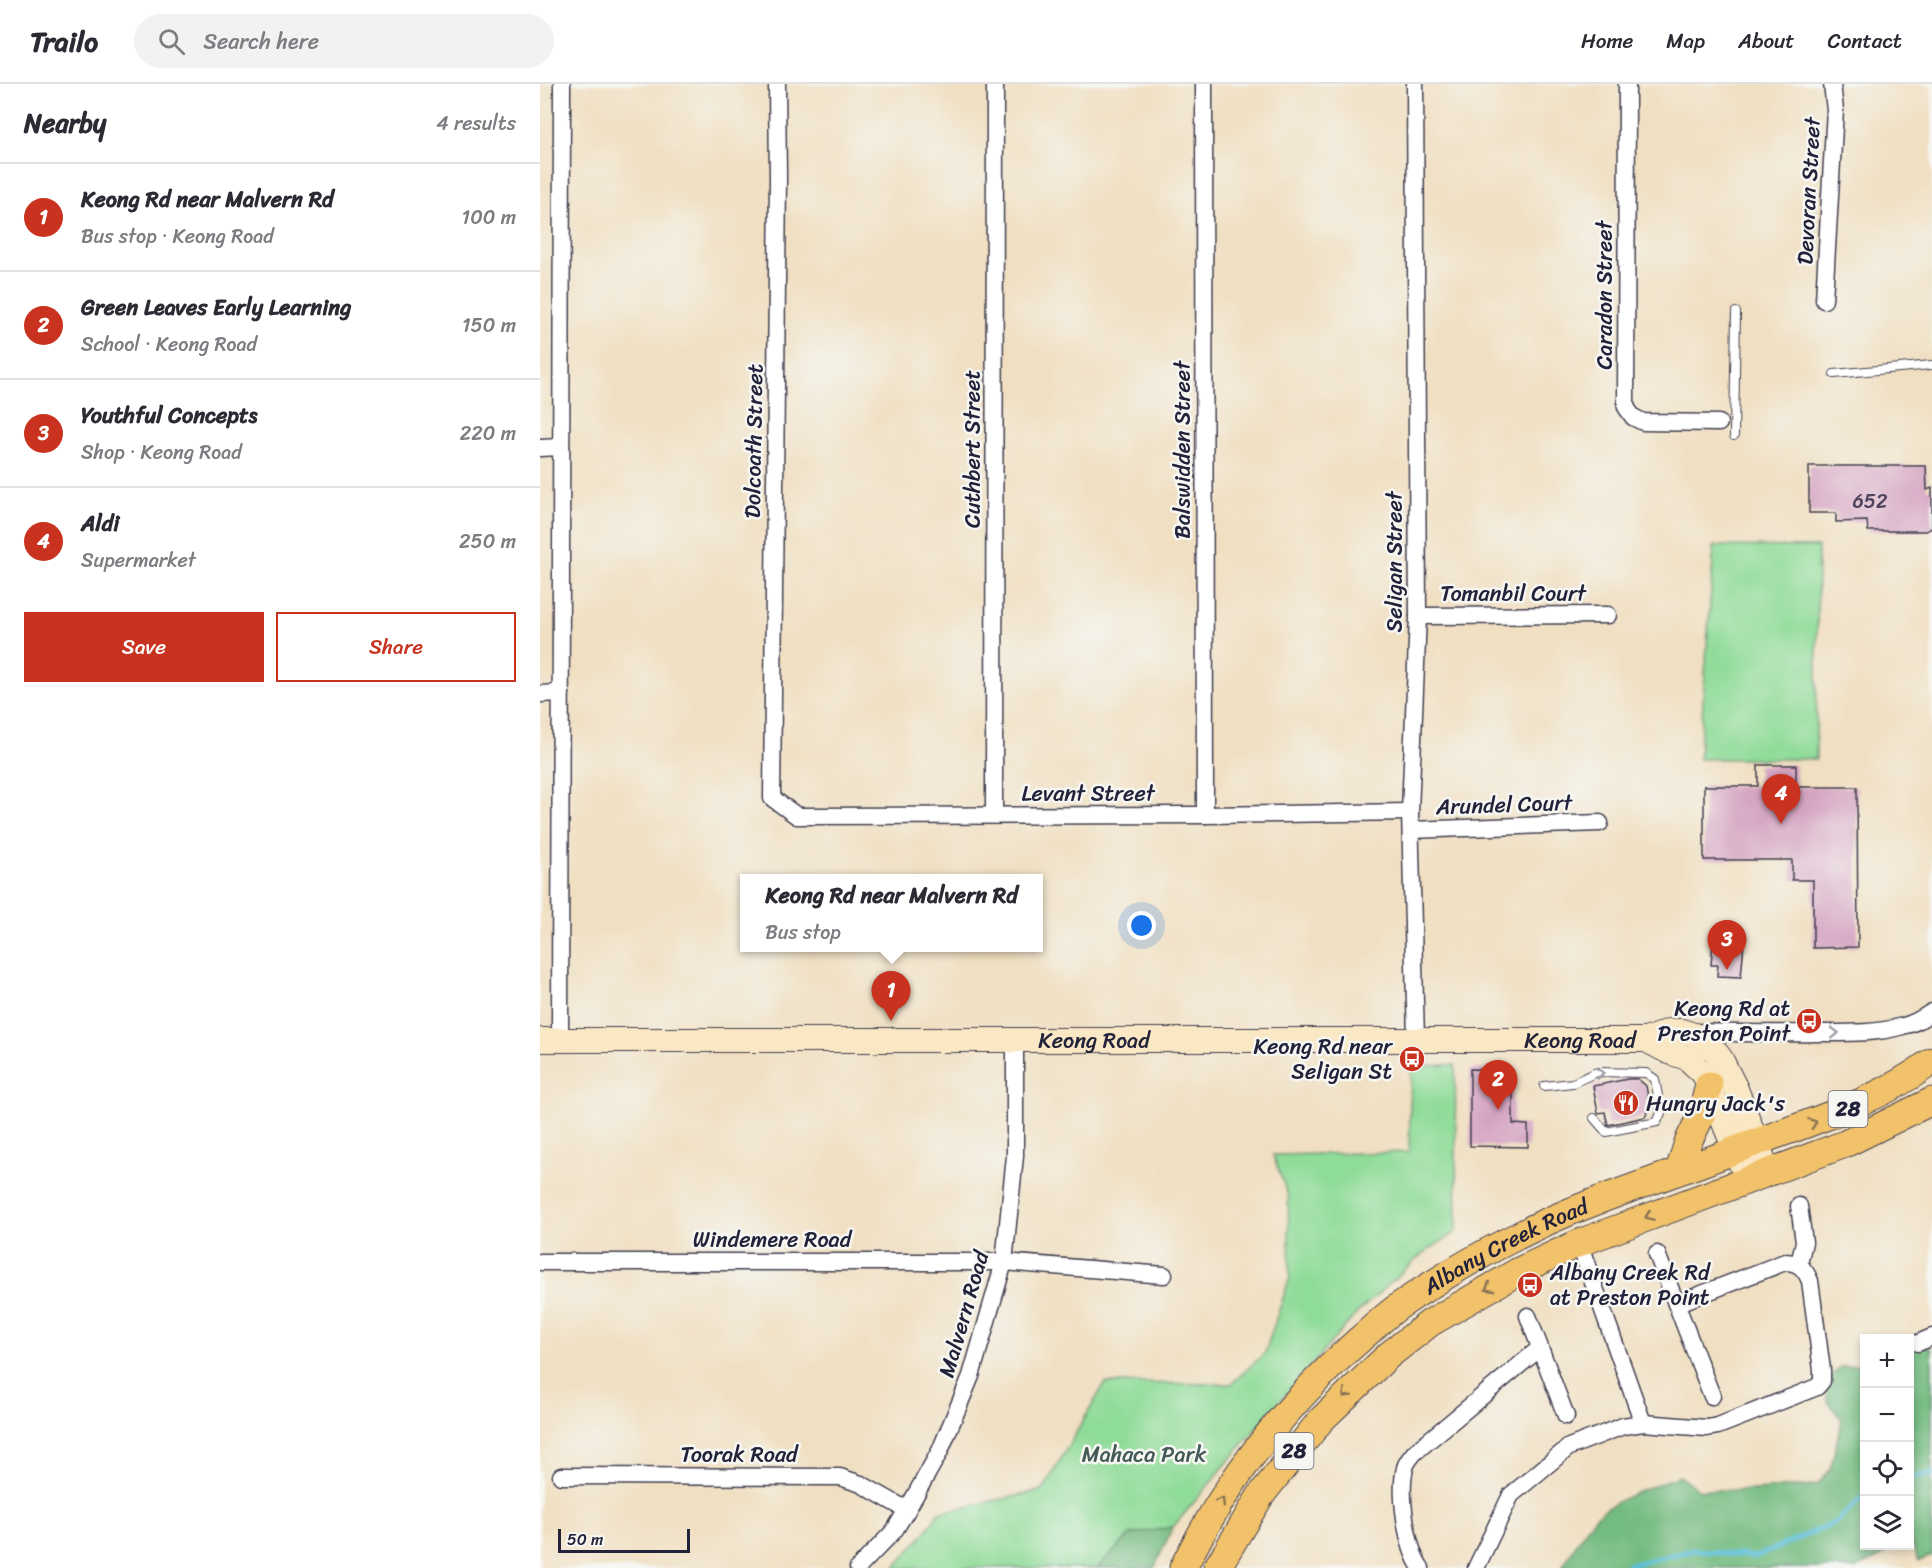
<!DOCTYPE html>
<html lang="en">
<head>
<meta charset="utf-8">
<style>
	:root { --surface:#fff; --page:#f2f2f3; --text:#2b2b33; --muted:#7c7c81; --line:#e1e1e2; --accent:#c8321e }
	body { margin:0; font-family:Sriracha,sans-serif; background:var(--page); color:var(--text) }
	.controls { position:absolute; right:18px; bottom:18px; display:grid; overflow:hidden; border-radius:0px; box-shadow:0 3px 9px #0003 }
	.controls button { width:54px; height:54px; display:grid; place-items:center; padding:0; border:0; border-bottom:2px solid var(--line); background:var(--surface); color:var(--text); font:30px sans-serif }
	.scale { position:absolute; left:18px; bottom:15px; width:132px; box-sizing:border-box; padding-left:6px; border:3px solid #22223b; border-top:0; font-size:16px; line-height:21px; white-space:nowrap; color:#22223b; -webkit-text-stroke:4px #f6f6f2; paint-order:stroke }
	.you { position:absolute; left:602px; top:842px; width:21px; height:21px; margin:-15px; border:4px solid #fff; border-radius:50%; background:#1a73e8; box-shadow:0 0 0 9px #1a73e833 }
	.badge { display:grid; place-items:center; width:39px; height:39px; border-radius:50%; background:var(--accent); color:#fff; font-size:20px; font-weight:700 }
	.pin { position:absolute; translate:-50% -50px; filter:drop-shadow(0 2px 3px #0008) }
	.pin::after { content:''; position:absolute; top:32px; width:21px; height:18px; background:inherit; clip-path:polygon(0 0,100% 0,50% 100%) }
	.popup { position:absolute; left:200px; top:790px; width:303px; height:78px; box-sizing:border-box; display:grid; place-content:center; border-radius:0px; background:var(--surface); filter:drop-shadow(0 2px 4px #0005); font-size:20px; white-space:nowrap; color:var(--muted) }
	.popup b { font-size:22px; color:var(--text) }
	.popup::after { content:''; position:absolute; left:50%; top:100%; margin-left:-12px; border:12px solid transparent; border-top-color:var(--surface) }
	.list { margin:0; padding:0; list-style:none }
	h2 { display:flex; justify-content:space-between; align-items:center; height:78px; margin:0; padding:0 24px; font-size:26px }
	h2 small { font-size:20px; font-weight:400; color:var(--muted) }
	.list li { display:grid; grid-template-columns:39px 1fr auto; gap:18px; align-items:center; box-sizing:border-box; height:108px; padding:0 24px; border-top:2px solid var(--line) }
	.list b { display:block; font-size:22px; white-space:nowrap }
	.list p { margin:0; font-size:20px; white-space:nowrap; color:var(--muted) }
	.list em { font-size:20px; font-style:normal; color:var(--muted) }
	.actions { display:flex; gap:12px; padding:18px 24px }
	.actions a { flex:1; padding:14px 0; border:2px solid var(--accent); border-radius:0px; text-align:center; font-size:21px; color:var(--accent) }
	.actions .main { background:var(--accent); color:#fff }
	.icon { flex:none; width:33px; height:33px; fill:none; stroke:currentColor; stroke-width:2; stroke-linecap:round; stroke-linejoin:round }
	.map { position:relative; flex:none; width:1392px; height:1484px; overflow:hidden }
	header { display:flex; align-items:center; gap:36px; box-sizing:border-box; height:84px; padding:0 30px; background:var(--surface); border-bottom:2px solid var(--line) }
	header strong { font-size:28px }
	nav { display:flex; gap:33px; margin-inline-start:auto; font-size:21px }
	.search { width:420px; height:54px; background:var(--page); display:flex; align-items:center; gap:15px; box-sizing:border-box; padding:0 21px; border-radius:33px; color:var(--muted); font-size:22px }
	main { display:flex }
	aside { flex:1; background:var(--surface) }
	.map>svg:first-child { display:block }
	.green { fill:#8fdb98; stroke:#587e6a; stroke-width:1.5 }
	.forest { fill:#73bb80; stroke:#4a6e5e; stroke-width:1.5 }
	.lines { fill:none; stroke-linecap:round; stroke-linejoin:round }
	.stream { stroke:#5dc0db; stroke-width:5 }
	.building { fill:#d5a4c2 }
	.lane-casing { stroke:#413e4f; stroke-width:10 }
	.street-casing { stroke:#413e4f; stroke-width:19 }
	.secondary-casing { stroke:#413e4f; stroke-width:26 }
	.primary-casing { stroke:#413e4f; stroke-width:29 }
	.lane { stroke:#fff; stroke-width:8 }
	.street { stroke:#fff; stroke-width:16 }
	.secondary { stroke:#fae7c3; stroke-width:24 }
	.primary { stroke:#f2c26a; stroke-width:27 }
	.oneway { stroke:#9c9ca7 }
	.oneway2 { stroke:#8a7252 }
	.labels { text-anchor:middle; stroke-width:5; stroke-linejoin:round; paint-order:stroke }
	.number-label { font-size:20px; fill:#4f425d }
	.shield { fill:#f6f6f2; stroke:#626272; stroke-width:1.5 }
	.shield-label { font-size:21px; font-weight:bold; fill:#22223b }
	.street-label { font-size:22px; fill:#22223b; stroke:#f6f6f2 }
	.poi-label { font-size:22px; fill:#22223b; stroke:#f6f6f2; text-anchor:end }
	.park-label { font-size:22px; fill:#435a57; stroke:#f6f6f2 }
</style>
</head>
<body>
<header>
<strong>Trailo</strong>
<div class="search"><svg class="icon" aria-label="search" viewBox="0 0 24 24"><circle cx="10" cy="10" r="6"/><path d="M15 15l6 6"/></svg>Search here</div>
<nav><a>Home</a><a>Map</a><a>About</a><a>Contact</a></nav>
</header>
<main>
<aside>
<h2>Nearby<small>4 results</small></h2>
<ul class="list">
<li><span class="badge">1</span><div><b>Keong Rd near Malvern Rd</b><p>Bus stop · Keong Road</p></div><em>100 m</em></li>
<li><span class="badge">2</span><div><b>Green Leaves Early Learning</b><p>School · Keong Road</p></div><em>150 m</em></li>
<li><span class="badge">3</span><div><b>Youthful Concepts</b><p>Shop · Keong Road</p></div><em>220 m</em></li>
<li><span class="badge">4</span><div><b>Aldi</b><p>Supermarket</p></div><em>250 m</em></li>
</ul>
<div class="actions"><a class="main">Save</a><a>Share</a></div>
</aside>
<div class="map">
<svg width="1392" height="1484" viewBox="0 0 1392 1484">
	<rect width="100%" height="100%" fill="#f6f6f2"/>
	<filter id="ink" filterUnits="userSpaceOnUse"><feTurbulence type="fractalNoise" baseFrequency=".0167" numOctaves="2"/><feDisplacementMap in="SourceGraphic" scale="12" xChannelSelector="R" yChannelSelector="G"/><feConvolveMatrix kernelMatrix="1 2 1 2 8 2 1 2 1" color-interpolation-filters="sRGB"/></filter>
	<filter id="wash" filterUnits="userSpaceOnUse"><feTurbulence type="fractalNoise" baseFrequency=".008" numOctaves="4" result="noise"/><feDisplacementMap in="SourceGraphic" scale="24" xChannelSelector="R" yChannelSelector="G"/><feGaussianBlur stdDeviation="1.35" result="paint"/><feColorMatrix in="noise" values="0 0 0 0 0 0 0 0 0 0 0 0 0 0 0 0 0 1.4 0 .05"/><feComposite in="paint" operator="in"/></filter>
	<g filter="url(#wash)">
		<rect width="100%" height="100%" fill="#f0dfc1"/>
		<!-- green -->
		<g class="green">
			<path d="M1174 462 1278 463 1276 675H1159Z"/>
			<path d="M915 981 917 1147 881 1171 818 1228 724 1335 633 1443 590 1451 557 1484H354L385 1449 398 1429 503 1406 565 1299 691 1300 725 1269 750 1193 748 1112 733 1071 869 1068 871 982Z"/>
		</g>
		<!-- forest -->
		<g class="forest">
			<path d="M1383 1261 1391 1264 1392 1267V1472L1379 1477 1370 1456V1265L1373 1262Z"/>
			<path d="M1324 1280V1462H1351L1342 1472 1317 1484H1022C1031 1469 1049 1436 1062 1427 1084 1412 1115 1401 1139 1392L1160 1406H1216L1277 1401 1290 1386 1302 1336 1288 1318 1286 1297 1301 1283Z"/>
			<path d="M633 1443 614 1484H557L590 1451Z"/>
		</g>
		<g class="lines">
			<!-- stream -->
			<g class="stream">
				<path d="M1370 1393 1392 1390"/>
				<path d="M1086 1484 1089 1481 1154 1466 1216 1473 1296 1438 1324 1412"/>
			</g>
		</g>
		<g id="blocks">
			<!-- building -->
			<g class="building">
				<path d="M1269 382H1386L1387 406 1392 404V444L1386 447H1328L1327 437 1296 438V429H1269Z"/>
				<path d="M1218 681H1256V703H1317L1318 863 1273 864V796H1252V776H1164V702H1218Z"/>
				<path d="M1173 856 1204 859 1201 893 1177 892 1178 881H1171Z"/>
				<path d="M930 985 973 986V1040L988 1041V1063L930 1062Z"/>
				<path d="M1088 995H1098L1106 1002 1110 1024 1105 1033 1068 1041 1065 1028 1058 1029 1053 1002Z"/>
			</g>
		</g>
	</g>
	<g filter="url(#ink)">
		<use href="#blocks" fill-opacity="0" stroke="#413e4f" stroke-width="1.5"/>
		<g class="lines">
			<!-- lane casing -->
			<g class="lane-casing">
				<g id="lane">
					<path d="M1294 290 1392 281"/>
					<path d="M1194 352 1196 228"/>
					<path d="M1004 1002 1033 999 1057 988 1106 989 1115 995 1121 1029 1117 1038 1066 1048 1054 1034"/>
				</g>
			</g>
			<!-- street casing -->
			<g class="street-casing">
				<g id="street">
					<path d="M237 0 238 93 232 714 257 732 665 731 870 728"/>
					<path d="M664 0 665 731"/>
					<path d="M875 0 878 532 870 728 876 956"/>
					<path d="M1087 0 1086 323 1093 333 1103 338 1179 339"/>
					<path d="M1284 216 1295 26 1292 0"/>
					<path d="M0 364 21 363"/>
					<path d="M878 532 1068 531"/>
					<path d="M0 610 21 609"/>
					<path d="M454 731 455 0"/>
					<path d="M871 746 1060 739"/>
					<path d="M1148 948C1191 949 1233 950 1276 949 1305 949 1336 950 1363 942 1374 940 1383 934 1392 928"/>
					<path d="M20 956 22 0"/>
					<path d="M1039 1159 1103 1339"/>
					<path d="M1117 1170 1172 1312"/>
					<path d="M0 1178H464L624 1191"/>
					<path d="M1259 1180 1264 1158 1259 1122"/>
					<path d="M988 1232 1026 1332"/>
					<path d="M1378 1259 1392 1253"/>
					<path d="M21 1392 300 1393 321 1400 367 1426"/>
					<path d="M318 1484 354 1447 367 1426 400 1367 431 1292 464 1178 475 1072V957"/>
					<path d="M881 1484C866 1463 859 1408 865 1384 866 1378 871 1373 875 1368L1000 1264"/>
					<path d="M936 1484 971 1411 1029 1363 1083 1342 1103 1339 1167 1344 1178 1342 1277 1303 1282 1297V1286L1270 1197C1265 1185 1259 1178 1245 1178L1136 1220"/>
				</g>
			</g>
			<!-- secondary casing -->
			<g class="secondary-casing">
				<g id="secondary">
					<path id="s1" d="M0 956H1106L1129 947H1142L1154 951 1175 967 1181 975 1196 1005 1228 1087"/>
					<path d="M1106 956 1129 968 1147 974 1164 990 1207 1095"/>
				</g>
			</g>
			<!-- primary casing -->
			<g class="primary-casing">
				<g id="primary">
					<path d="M1139 1087 1148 1058 1161 1032 1169 1001"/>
					<path id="s2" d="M643 1484C686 1397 746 1320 819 1256 833 1244 847 1230 862 1220 907 1189 955 1162 1004 1139 1064 1111 1127 1093 1188 1069 1258 1041 1331 1023 1392 977"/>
					<path d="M677 1484 721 1411 781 1336 849 1271 890 1239 979 1187 1039 1159 1305 1060 1392 1017"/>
				</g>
			</g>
			<!-- lane -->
			<use href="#lane" class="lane"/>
			<!-- street -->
			<use href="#street" class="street"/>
			<!-- secondary -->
			<use href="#secondary" class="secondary"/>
			<!-- primary -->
			<use href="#primary" class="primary"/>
		</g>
		<!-- one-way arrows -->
		<defs><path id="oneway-chevron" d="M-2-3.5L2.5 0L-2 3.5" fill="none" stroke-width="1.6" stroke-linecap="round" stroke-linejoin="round" transform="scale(1.5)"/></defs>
		<g class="oneway">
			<use href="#oneway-chevron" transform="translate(1295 949) rotate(-2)"/>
			<use href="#oneway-chevron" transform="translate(1060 989) rotate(-7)"/>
		</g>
		<g class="oneway2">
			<use href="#oneway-chevron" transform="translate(1273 1039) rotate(-20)"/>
			<use href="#oneway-chevron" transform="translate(1109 1132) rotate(159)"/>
			<use href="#oneway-chevron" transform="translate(949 1204) rotate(150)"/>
			<use href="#oneway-chevron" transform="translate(806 1310) rotate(135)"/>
			<use href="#oneway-chevron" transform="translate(681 1417) rotate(-58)"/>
		</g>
	</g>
	<!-- icons -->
	<defs>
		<g id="bus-disc" transform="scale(1.35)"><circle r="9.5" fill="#c8321e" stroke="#f6f6f2"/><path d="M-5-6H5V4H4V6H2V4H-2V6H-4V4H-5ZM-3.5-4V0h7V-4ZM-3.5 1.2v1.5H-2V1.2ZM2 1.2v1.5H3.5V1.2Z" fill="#fff"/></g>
		<g id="restaurant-disc" transform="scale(1.35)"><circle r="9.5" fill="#c8321e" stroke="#f6f6f2"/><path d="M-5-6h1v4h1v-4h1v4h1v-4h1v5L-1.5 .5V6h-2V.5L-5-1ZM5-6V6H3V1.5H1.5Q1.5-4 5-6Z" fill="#fff"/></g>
	</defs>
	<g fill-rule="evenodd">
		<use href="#bus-disc" x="1269" y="937"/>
		<use href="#bus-disc" x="872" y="975"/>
		<use href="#restaurant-disc" x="1086" y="1019"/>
		<use href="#bus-disc" x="990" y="1201"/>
	</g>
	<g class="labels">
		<!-- number labels -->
		<g class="number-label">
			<text x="1330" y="424">652</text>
		</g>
		<!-- shield labels -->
		<g class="shield">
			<rect x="1288.5" y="1007" width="39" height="36" rx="4.5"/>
			<rect x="734.5" y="1349" width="39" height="36" rx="4.5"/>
		</g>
		<g class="shield-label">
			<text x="1308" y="1032">28</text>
			<text x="754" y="1374">28</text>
		</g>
		<!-- street labels -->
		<g class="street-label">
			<text transform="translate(1268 107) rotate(-87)" y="8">Devoran Street</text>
			<text transform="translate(1064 211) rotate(-90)" y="8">Caradon Street</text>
			<text transform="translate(213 357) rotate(-89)" y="8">Dolcoath Street</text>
			<text transform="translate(432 365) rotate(-90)" y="8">Cuthbert Street</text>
			<text transform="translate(642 366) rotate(-90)" y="8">Balswidden Street</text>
			<text transform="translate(854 478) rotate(-90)" y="8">Seligan Street</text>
			<text x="973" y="517">Tomanbil Court</text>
			<text x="548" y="717">Levant Street</text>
			<text transform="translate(964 720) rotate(-2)" y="8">Arundel Court</text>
			<text dy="8" stroke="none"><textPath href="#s1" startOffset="1040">Keong Road</textPath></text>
			<text dy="8" stroke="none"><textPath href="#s1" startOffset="554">Keong Road</textPath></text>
			<text x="232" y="1163">Windemere Road</text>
			<text dy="8" stroke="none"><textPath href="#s2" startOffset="465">Albany Creek Road</textPath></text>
			<text transform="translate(423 1230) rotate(-74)" y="8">Malvern Road</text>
			<text x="199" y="1378">Toorak Road</text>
		</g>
		<!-- poi labels -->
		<g class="poi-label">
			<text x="1250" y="932">Keong Rd at<tspan x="1250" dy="25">Preston Point</tspan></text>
			<text x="852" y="970">Keong Rd near<tspan x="852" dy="25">Seligan St</tspan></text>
			<text x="1106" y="1027" text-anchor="start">Hungry Jack's</text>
			<text x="1010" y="1196" text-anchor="start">Albany Creek Rd<tspan x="1010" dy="25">at Preston Point</tspan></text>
		</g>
		<!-- park labels -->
		<g class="park-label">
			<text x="604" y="1378">Mahaca Park</text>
		</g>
	</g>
</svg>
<div class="controls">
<button>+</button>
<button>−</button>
<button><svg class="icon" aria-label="locate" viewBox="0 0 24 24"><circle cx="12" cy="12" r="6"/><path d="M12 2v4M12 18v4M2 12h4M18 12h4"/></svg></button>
<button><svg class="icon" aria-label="layers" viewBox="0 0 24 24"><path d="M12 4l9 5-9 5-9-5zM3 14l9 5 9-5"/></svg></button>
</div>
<div class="scale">50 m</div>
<div class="you"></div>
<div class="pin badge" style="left:351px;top:937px">1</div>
<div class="popup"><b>Keong Rd near Malvern Rd</b>Bus stop</div>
<div class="pin badge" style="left:958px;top:1026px">2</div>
<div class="pin badge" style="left:1187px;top:886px">3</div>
<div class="pin badge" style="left:1241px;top:740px">4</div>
</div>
</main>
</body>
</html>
